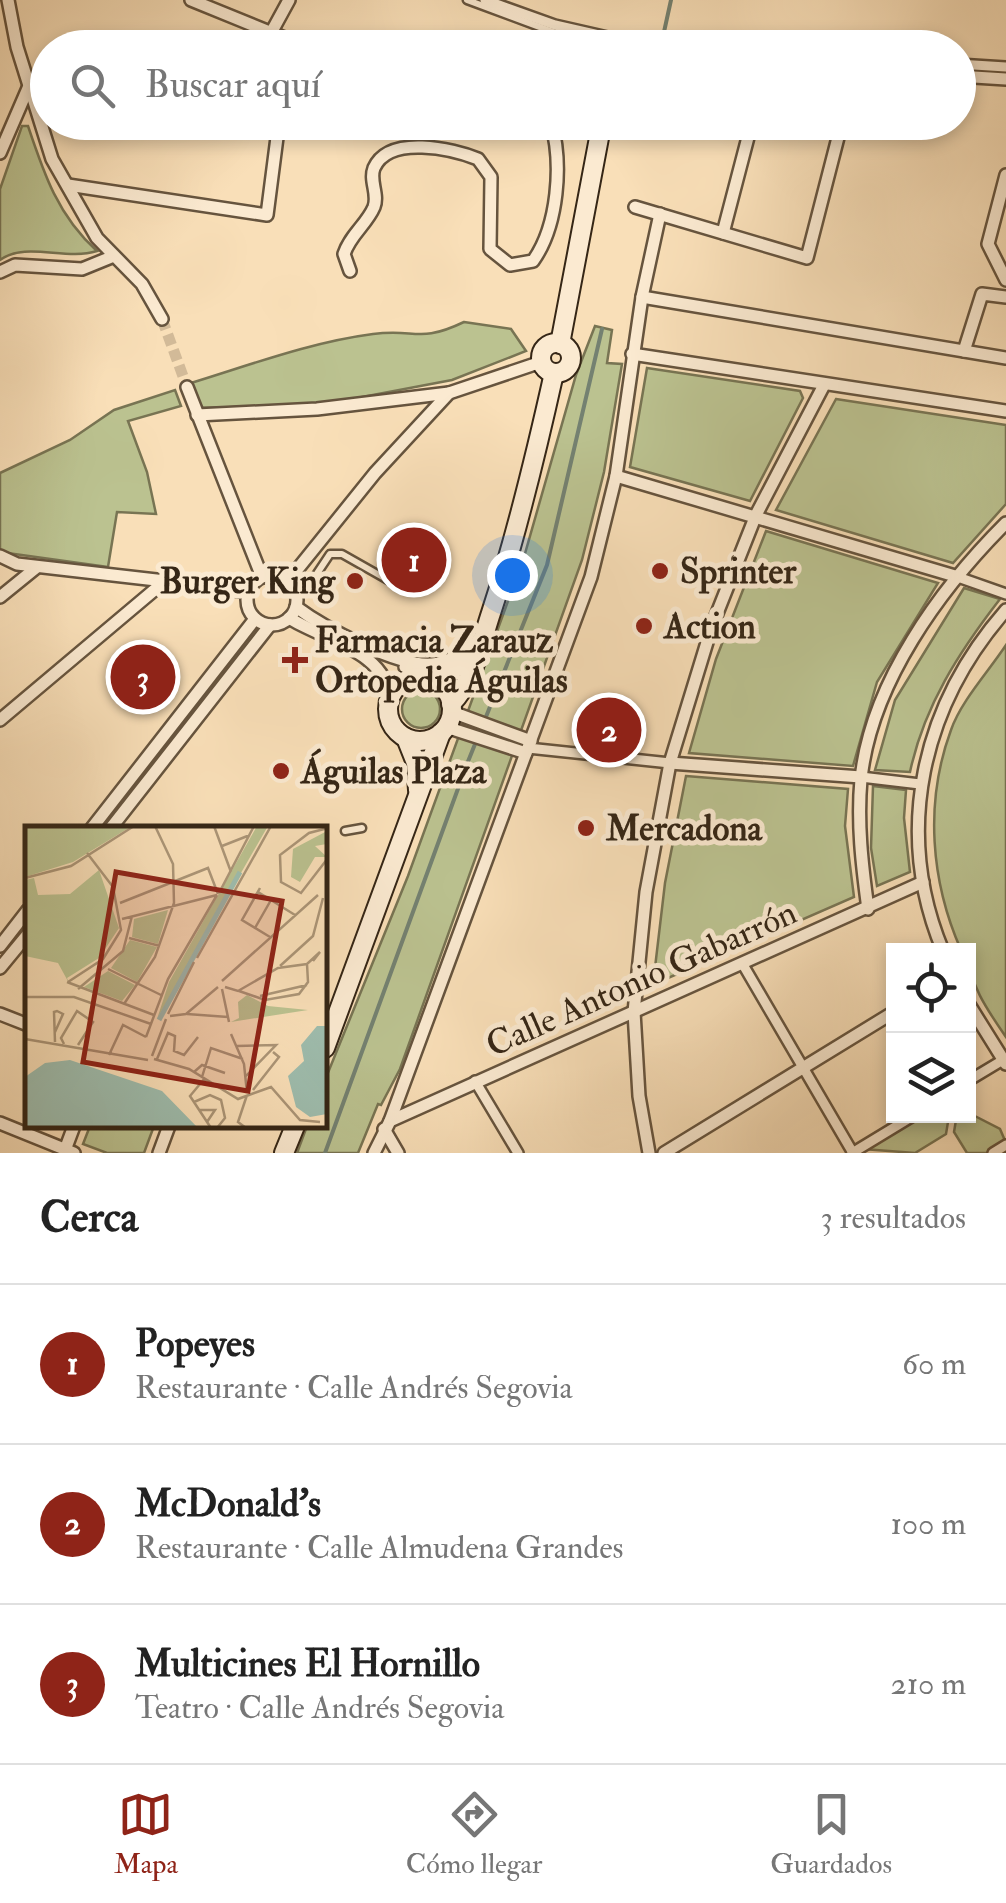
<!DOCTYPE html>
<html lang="es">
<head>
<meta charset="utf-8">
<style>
	:root { --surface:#fff; --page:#f6f6f6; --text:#222; --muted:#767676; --line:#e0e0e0; --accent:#8f2418 }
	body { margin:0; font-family:"IM FELL Double Pica",serif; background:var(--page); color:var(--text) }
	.controls { position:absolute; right:30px; bottom:30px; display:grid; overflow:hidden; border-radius:0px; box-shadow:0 5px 15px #0003 }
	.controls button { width:90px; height:90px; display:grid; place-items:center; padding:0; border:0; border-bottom:2px solid var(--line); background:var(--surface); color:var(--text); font:50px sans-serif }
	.you { position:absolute; left:512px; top:575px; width:35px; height:35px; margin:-25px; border:8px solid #fff; border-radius:50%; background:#1a73e8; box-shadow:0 0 0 15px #1a73e833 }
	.badge { display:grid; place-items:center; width:65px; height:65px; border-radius:50%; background:var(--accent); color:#fff; font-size:32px; font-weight:700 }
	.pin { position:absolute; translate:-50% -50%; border:5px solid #fff; box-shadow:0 2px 10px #0006 }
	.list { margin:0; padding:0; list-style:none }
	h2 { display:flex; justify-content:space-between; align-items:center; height:130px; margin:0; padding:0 40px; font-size:42px }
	h2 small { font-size:32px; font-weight:400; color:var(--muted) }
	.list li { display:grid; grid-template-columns:65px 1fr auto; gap:30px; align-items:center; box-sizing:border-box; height:160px; padding:0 40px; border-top:2px solid var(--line) }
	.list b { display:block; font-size:38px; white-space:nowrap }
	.list p { margin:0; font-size:32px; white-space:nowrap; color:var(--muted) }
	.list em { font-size:32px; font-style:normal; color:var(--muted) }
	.icon { flex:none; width:55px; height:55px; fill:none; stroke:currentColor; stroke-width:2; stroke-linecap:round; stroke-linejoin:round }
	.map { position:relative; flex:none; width:1006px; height:1153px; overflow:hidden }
	.search { position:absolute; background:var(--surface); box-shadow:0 5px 15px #0003; left:30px; right:30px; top:30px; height:110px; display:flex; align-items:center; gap:25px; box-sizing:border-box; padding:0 35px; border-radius:55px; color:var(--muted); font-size:38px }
	.sheet { height:610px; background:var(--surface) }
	nav { display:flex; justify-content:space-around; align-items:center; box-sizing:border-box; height:140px; border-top:2px solid var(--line); background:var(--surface); font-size:28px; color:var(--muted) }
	nav a { display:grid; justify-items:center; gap:5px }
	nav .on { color:var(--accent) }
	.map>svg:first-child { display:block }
	.green { fill:#bbc290; stroke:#787453; stroke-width:2.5 }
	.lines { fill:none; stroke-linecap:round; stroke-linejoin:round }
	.stream { stroke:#748171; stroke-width:4 }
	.minor-tunnel { stroke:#d2ba98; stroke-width:11; stroke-dasharray:11 5.5; stroke-linecap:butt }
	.service-casing { stroke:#66543e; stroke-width:11 }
	.pedestrian-casing { stroke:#66543e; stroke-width:14 }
	.minor-casing { stroke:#66543e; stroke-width:16 }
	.secondary-casing { stroke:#352616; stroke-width:22 }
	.service { stroke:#fbead1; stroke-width:6 }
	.pedestrian { stroke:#fbead1; stroke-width:9 }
	.minor { stroke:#fbead1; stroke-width:11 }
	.secondary { stroke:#fbead1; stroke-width:18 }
	.poi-dot { fill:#8f2418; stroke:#fbead1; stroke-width:4 }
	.labels { text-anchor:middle; stroke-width:10; stroke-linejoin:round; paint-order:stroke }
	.poi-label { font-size:35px; font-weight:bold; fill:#352616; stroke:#fbead1; text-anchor:start }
	.street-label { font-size:35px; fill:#352616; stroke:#fbead1 }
	.inset-river { fill:none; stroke:#9ebdae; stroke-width:5 }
	.inset-road { fill:none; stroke:#ab9577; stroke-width:2.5 }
	.view { fill:#8f2418; fill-opacity:0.15; stroke:#8f2418; stroke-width:5 }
	.inset-edge { fill:none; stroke:#352616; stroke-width:5 }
</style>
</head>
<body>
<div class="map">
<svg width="1006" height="1153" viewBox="0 0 1006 1153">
	<rect width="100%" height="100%" fill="#f9dfb8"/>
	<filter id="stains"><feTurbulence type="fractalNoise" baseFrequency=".002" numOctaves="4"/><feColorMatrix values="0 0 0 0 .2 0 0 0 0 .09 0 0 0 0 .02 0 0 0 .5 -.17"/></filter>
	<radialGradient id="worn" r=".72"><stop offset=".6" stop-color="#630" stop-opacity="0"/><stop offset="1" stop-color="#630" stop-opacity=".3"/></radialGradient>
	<!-- green -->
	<g class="green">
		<path d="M22 126H28C44 174 58 216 97 251 65 261 26 241 0 260V189Z"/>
		<path d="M464 322 511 329 526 351 452 380 357 398 306 405 199 408 191 383C250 365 311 342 373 334 416 328 418 344 464 322Z"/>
		<path d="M595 326 612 330 607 363 622 364 604 472 582 560 400 1069 381 1105 378 1104 358 1153H297L307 1126H325V1080L408 876 524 557 576 375Z"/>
		<path d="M647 368 800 391 803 398 750 501 630 467Z"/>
		<path d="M175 390 181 406 128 421 147 472 156 514 117 512 108 567 0 552V473L70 440 114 410Z"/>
		<path d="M836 399 1006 425V504L953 563 776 510Z"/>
		<path d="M766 531 938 583 877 682 853 766 689 753 716 659Z"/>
		<path d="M964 588 1000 599C959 652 924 706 910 772L875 770 895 700Z"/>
		<path d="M1006 645V1037C988 1011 968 983 968 951L961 950C931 882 924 803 951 730 961 701 989 671 1006 645Z"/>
		<circle cx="421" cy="709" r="19"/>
		<path d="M686 776 848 789 845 826 854 897 659 982 654 976 665 883Z"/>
		<path d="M873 786 906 790 904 818 910 872 877 886 871 848Z"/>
		<path d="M969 1113 1000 1129 1006 1143 988 1153H967L954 1132 956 1120Z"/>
		<path d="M917 1116H949L946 1134 915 1153 863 1149Z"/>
		<path d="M90 1126H154L144 1153H107L83 1144Z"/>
	</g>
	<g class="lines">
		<!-- stream -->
		<g class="stream">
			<path d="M662 41 671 0"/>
			<path d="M325 1153 467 764 547 565 602 329"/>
		</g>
		<!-- minor-tunnel -->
		<path class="minor-tunnel" d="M162 319 187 387"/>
		<!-- service casing -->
		<g class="service-casing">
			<g id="service">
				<path d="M467 0 596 48"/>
				<path d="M319 592 312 581 330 554H342L395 584"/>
				<path d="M345 831 362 828"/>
			</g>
		</g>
		<!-- pedestrian casing -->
		<g class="pedestrian-casing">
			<g id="pedestrian">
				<path d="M485 0 555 25 656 48"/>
				<path d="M958 64 1006 67"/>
				<path d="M955 576 1006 594"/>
				<path d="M528 748 670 763"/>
				<path d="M861 777 920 784"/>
				<path d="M742 963 853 1153"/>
				<path d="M475 1081 518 1153"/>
				<path d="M968 1081 1003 1060"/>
				<path d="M852 1153 913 1116"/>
				<path d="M993 1153 1006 1145"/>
			</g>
		</g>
		<!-- minor casing -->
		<g class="minor-casing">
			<g id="minor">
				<path d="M8 0 17 47 52 159 97 238 142 284 162 319"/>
				<path d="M191 0 309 48"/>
				<path d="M271 33 289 0"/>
				<path d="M958 76 1006 79"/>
				<path d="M0 153 29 86"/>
				<path d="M1006 175 988 244 1006 280"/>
				<path d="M68 185 267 215 279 122"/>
				<path d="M635 207 807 258 842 122"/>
				<path d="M723 233 752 122"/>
				<path d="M350 271 344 254C350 235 367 224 374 207 379 194 369 181 374 168 389 134 453 149 478 159L491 177 490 249 510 265 533 261C558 226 563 164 551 122"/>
				<path d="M0 272 15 265 82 269 114 256"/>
				<path d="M642 297 1006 358"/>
				<path d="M964 351 982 294 1006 297"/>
				<path d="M632 354 1006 411"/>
				<path d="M187 387 262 577"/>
				<path d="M197 415 317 409 449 393"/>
				<path d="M616 476 955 576"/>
				<path d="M0 556 17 564 165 581"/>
				<circle cx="272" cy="600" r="25"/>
				<path d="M288 581 375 473 449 393 541 362"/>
				<path d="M0 597 37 567"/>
				<path d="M296 607C324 628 398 667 432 664 446 663 456 655 469 651"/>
				<path d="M289 618C324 640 389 652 389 700"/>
				<path d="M405 667 426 678"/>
				<path d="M452 712 531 741"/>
				<path d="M0 720 165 581 248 592"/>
				<path d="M446 727 526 753"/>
				<path d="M670 763 861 777"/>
				<path d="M92 828 255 619"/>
				<path d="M111 828 270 625"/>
				<path d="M868 909C862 865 857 823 861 779 871 683 940 589 1006 523"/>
				<path d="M0 946 28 910"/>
				<path d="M943 951C893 831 922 706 1006 610"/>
				<path d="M0 968 28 934"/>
				<path d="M968 1003 1006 1064"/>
				<path d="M0 1014 28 1025"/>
				<path d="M390 1121 591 577 616 476 642 297 660 214"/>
				<path d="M0 1123 74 1153"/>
				<path d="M384 1129 398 1153"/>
				<path d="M65 1150 74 1126"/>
				<path d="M159 1153 169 1126"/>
				<path d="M374 1153 390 1121 923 882"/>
				<path d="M649 1153 639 1096 634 1012 646 892 670 763 712 626 756 515 824 385"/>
				<path d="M664 1153 894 1012"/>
			</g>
		</g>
		<!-- secondary casing -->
		<g class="secondary-casing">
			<g id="secondary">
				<circle cx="556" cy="358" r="15"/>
				<path d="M560 344 602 122"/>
				<circle cx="420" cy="709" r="32"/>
				<path d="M435 681 460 665 471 647"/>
				<path d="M451 704C474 681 481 643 491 613 517 534 536 454 554 373"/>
				<path d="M406 738 416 763 418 790"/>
				<path d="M325 1048 441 733"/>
				<path d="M284 1153 295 1126"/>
			</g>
		</g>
		<!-- service -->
		<use href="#service" class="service"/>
		<!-- pedestrian -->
		<use href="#pedestrian" class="pedestrian"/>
		<!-- minor -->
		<use href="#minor" class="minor"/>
		<!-- secondary -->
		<use href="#secondary" class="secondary"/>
	</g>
	<!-- markers -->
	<g class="poi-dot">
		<circle cx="660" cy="571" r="10"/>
		<circle cx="355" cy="581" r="10"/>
		<circle cx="644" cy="626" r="10"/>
		<path d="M290 645h10v10h10v10h-10v10h-10v-10h-10v-10h10z"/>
		<circle cx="281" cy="771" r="10"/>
		<circle cx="586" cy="828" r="10"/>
	</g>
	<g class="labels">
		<!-- poi labels -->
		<g class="poi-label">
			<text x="680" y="583">Sprinter</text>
			<text x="335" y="593" text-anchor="end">Burger King</text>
			<text x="664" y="638">Action</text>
			<text x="315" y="652">Farmacia Zarauz<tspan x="315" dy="40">Ortopedia Águilas</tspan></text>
			<text x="301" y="783">Águilas Plaza</text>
			<text x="606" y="840">Mercadona</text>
		</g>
		<!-- street labels -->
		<g class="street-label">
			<text transform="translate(641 978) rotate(-24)" y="12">Calle Antonio Gabarrón</text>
		</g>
	</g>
	<!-- overview -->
	<g transform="translate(25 826)">
		<rect width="302" height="302" fill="#f9dfb8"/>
		<path d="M0 0H107L48 36 0 51ZM232 0H243L132 193 144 156ZM302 5V18L290 20 302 31H290L275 56 266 51 268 23ZM74 44 94 102 74 132 42 152 45 159 33 137 0 130V54L9 52 13 69 45 68ZM143 84 133 118 107 111 109 93ZM105 114 132 121 112 156 86 142ZM83 145 110 159 97 175 59 161ZM222 169 243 180 283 184 206 196 214 192 213 176Z" fill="#bbc290"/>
		<path d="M292 200H302V288L285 291 271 281 263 250 279 235 276 219ZM45 234 137 265 173 302H0V251L20 237Z" fill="#9ebdae"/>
		<path class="inset-river" d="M134 194 215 46"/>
		<path class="inset-road" d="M189 0 206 46M303 2 284 7 255 29 256 56 276 67 303 32M197 20 225 9M0 52 46 40 109 0M235 62 217 94 245 111M233 66 270 89M194 67 229 0M95 77 183 42 193 68M97 93 192 69M230 102 246 74M104 112 135 120M172 132 246 0M255 140 288 110 298 72M83 143 136 169M197 155 293 69M42 156 129 189M43 156 78 133 96 104 88 61 62 27M200 161 213 165 253 142 282 138 295 126 288 135M53 163 98 125 107 90M197 163 204 196M214 165 240 174 274 168 283 156 282 138M235 170 282 159M0 171H49L126 198M99 178 130 131 149 77 148 38 130 0M143 188 169 136M162 188 203 191M145 190 161 188 193 161M206 208 219 238 222 267M121 211 143 153 192 69M0 213 123 234M30 216 29 186 32 185 38 188 30 206M39 218 36 212 52 185 68 196 53 219M212 220 251 219 221 250M84 229 98 199 121 211M127 230 141 193M129 233 164 243 213 273 246 261 275 294 295 296M132 233 143 207 150 210 149 225 159 229 173 211M169 246 177 239 200 247M177 251 186 222 218 233M180 252 165 270 186 302M228 264 254 231 248 226M169 276 185 269 196 274 200 292 192 302M174 284H190L182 296M221 302 213 296 222 269"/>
		<path class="view" d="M91 46 257 75 223 265 58 236Z"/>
		<rect width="302" height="302" class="inset-edge"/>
	</g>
	<rect width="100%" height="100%" filter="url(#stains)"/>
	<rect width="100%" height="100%" fill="url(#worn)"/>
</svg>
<div class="controls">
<button><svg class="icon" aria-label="locate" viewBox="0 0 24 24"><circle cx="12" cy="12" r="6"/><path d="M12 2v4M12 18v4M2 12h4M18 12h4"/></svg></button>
<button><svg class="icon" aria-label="layers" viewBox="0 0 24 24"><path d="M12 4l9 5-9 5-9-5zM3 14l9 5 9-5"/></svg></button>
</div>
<div class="you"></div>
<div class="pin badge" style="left:414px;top:560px">1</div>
<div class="pin badge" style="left:609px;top:730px">2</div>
<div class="pin badge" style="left:143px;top:677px">3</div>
<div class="search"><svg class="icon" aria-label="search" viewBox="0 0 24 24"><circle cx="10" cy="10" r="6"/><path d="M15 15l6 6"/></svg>Buscar aquí</div>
</div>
<section class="sheet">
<h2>Cerca<small>3 resultados</small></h2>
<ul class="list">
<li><span class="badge">1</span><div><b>Popeyes</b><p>Restaurante · Calle Andrés Segovia</p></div><em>60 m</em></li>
<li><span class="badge">2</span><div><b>McDonald's</b><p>Restaurante · Calle Almudena Grandes</p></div><em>100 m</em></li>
<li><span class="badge">3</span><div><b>Multicines El Hornillo</b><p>Teatro · Calle Andrés Segovia</p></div><em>210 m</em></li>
</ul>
</section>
<nav>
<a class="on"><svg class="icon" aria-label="map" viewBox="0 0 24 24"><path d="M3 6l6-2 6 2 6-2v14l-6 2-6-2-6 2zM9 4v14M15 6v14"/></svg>Mapa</a>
<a><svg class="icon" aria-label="directions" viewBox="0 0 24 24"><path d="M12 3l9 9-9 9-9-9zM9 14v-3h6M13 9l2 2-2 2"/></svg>Cómo llegar</a>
<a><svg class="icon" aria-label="saved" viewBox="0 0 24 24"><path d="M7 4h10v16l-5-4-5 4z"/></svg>Guardados</a>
</nav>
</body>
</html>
